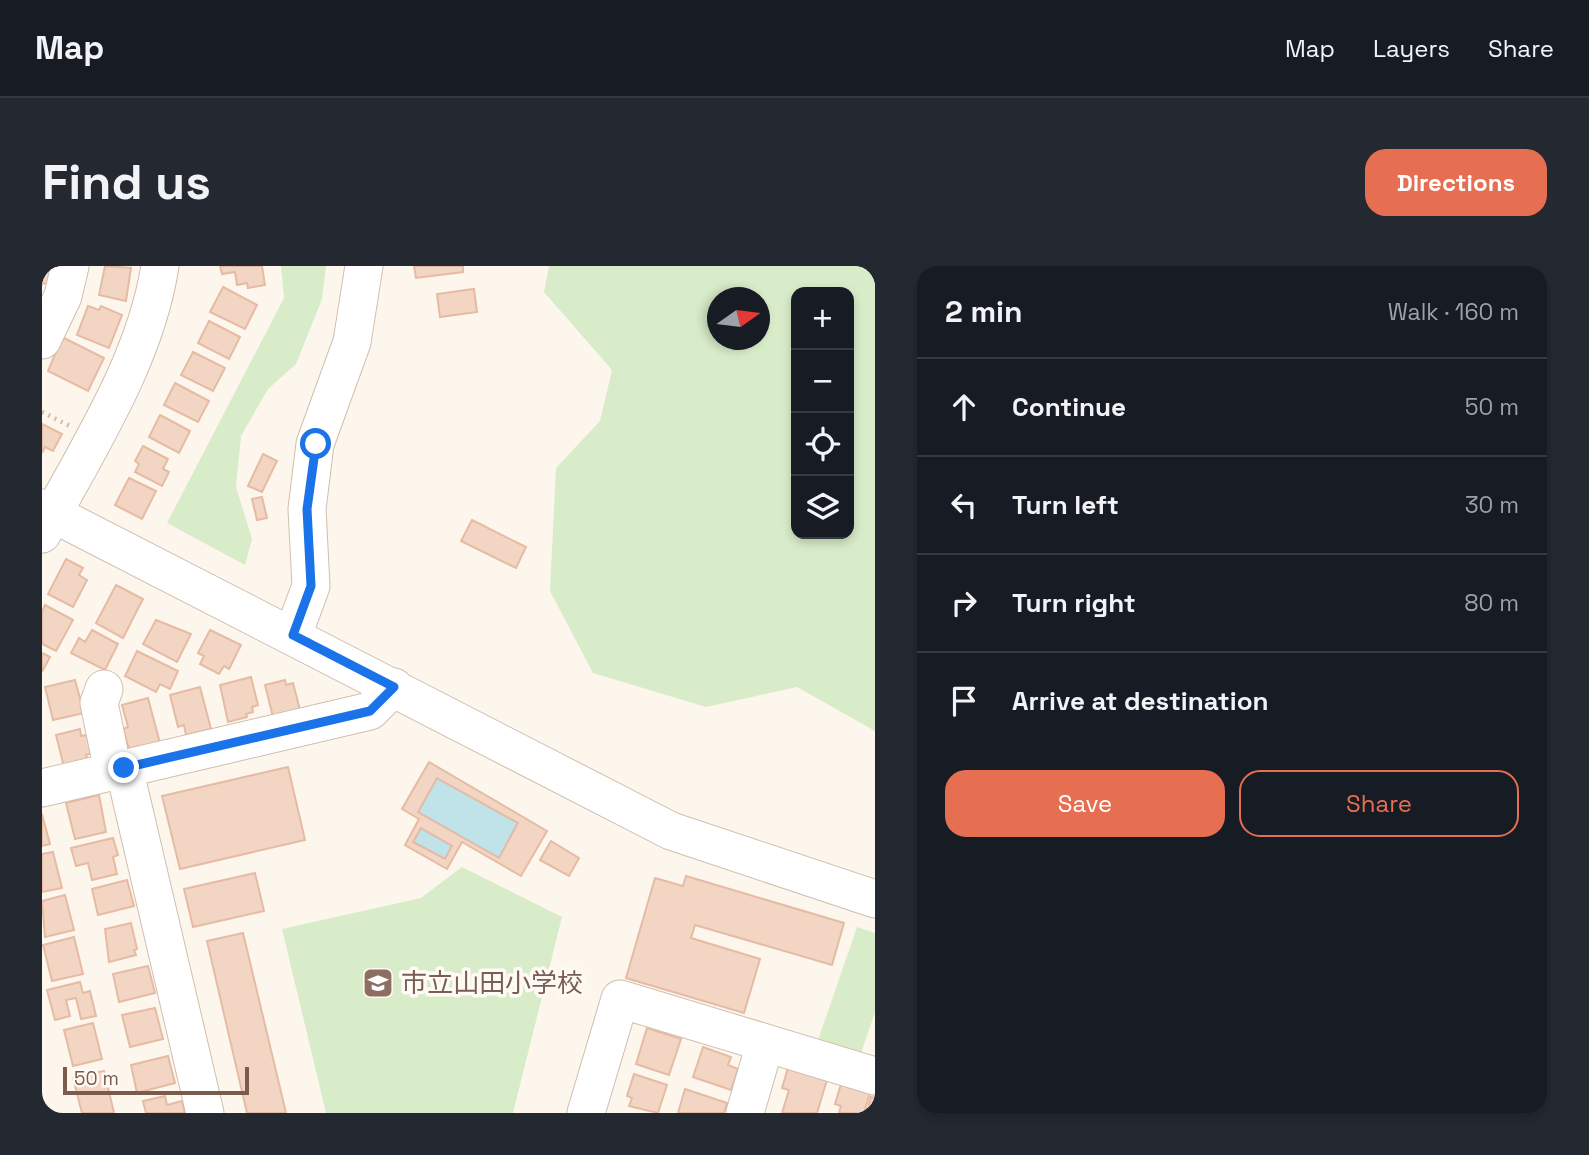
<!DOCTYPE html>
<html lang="en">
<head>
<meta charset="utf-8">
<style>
	:root { --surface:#171b24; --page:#242831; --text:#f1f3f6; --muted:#9ea1a6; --line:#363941; --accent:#e76f51 }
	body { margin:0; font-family:"Space Grotesk","Noto Sans JP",sans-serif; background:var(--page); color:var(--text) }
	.controls { position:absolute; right:21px; top:21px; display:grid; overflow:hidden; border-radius:14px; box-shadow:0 4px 10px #0003 }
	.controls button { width:63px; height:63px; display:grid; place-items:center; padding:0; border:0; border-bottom:2px solid var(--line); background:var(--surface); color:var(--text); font:35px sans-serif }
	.compass { position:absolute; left:665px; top:21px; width:63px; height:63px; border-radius:50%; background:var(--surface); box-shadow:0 4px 10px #0003; rotate:76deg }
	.scale { position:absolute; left:21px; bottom:18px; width:186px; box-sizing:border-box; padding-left:7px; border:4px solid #7a5c4d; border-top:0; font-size:19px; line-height:24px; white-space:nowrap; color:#7a5c4d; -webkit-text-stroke:5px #fffaf3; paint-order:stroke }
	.stop { position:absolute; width:21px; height:21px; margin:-16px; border:5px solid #1a73e8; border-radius:50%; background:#fff }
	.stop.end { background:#1a73e8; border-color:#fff; box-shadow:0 2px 7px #0008 }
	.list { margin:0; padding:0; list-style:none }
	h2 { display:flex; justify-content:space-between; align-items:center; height:91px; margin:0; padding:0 28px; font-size:30px }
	h2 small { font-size:23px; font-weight:400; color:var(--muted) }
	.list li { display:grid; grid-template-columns:46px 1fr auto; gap:21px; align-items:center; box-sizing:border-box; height:98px; padding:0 28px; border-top:2px solid var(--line) }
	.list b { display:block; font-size:26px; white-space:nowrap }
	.list em { font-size:23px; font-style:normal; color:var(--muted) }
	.actions { display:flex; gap:14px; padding:21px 28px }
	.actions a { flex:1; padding:16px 0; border:2px solid var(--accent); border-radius:21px; text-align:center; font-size:24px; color:var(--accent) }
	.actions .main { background:var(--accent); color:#fff }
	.icon { flex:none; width:38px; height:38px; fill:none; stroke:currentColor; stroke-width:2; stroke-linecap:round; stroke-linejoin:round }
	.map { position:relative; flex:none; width:833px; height:847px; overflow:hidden; border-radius:21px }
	header { display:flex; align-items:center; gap:42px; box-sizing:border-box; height:98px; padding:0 35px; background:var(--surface); border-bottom:2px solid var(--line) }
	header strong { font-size:33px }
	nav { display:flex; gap:38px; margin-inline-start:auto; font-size:24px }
	.intro { display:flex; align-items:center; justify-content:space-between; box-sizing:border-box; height:168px; padding:0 42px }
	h1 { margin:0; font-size:49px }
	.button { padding:18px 32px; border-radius:21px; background:var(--accent); color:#fff; font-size:24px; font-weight:700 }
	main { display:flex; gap:42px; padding:0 42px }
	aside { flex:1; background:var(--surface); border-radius:21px; box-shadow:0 4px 10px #0003 }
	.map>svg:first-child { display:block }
	.green { fill:#d8ecc9; fill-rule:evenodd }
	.water { fill:#bfe3e8; stroke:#a5d3da; stroke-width:2 }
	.building { fill:#f3d5c3; stroke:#e6bba3; stroke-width:2; fill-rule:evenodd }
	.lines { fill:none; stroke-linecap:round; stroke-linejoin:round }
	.minor-casing { stroke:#d1beb0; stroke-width:39 }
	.path { stroke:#d9b8a5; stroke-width:4.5; stroke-dasharray:2 5; stroke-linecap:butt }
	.minor { stroke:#fff; stroke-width:37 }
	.route { stroke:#1a73e8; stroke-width:9 }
	.labels { text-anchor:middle; stroke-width:7; stroke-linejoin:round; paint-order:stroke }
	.education-label { font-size:26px; fill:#785e54; stroke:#fffaf3; text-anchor:start }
</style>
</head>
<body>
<header>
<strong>Map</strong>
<nav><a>Map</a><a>Layers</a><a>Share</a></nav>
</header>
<div class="intro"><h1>Find us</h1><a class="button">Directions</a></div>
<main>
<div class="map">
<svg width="833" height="847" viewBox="0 0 833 847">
	<rect width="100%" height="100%" fill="#fdf6ec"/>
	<!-- green -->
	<g class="green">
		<path d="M239 0H284L280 33 254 98 226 123 199 170 194 221 210 273 203 299 125 257 242 32Z"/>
		<path d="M507 0H833V465L755 421 664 441 551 407 508 325 514 202 558 155 570 104 502 26ZM807 26V268H754V26ZM676 32H718V74H676Z"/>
		<path d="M420 601 520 651 471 847H284L240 663 379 632Z"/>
		<path d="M815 661 833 667V746L817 793 774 780Z"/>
	</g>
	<!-- water -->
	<g class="water">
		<path d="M395 512 476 557 457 592 376 546Z"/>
		<path d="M379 562 410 580 403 593 371 576Z"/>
	</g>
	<!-- building -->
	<g class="building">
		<path d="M0 0H14L11 19 0 17Z"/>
		<path d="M63 0 89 2 84 35 57 29Z"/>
		<path d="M178 0H220L223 19 206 22 205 17 195 19 193 6 180 8Z"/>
		<path d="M372 0H421V6L374 12Z"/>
		<path d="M181 21 215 39 203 63 168 46Z"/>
		<path d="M432 23 435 46 398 51 395 28Z"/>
		<path d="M46 40 57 44 59 40 80 49 67 82 35 69Z"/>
		<path d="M167 55 198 71 187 93 156 77Z"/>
		<path d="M20 71 62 92 46 125 6 105Z"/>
		<path d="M151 86 183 102 171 125 139 109Z"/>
		<path d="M133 117 167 135 156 156 122 139Z"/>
		<path d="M118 149 148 165 137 187 107 171Z"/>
		<path d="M0 158 20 168 11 185 3 181 0 187Z"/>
		<path d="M101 180 126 193 121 203 127 206 120 220 93 206 97 198 93 195Z"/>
		<path d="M221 188 235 195 220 226 206 220Z"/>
		<path d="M87 212 114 225 100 253 73 239Z"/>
		<path d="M220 231 225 252 215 254 210 233Z"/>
		<path d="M430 254 484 281 474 302 419 275Z"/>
		<path d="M24 293 41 302 37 309 45 314 31 341 6 328Z"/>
		<path d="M74 319 101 333 81 372 54 357Z"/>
		<path d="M3 339 31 354 14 385 0 378V346Z"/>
		<path d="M114 354 149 368 135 396 101 378Z"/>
		<path d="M50 364 76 378 63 404 29 387 37 372 43 376Z"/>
		<path d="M168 364 199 379 187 403 182 400 177 408 158 398 162 390 156 387Z"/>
		<path d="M95 385 136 405 128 423 118 418 114 426 83 410Z"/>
		<path d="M0 387 8 391 0 406Z"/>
		<path d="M209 411 216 439 210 441 211 446 204 448 205 451 186 456 178 419Z"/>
		<path d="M33 414 42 447 11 454 3 421Z"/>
		<path d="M243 414 244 419 251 417 258 444 231 451 223 419Z"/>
		<path d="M158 421 169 463 144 469 142 459 136 461 128 429Z"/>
		<path d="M106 432 119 481 98 486 96 480 87 483 81 463 86 461 80 439Z"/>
		<path d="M38 463 39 470 45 469 50 487 44 489 46 495 22 501 14 469Z"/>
		<path d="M387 496 505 565 479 610 420 576 405 603 363 579 377 553 360 543ZM395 512 476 557 457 592 376 546ZM379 562 410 580 403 593 371 576Z"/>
		<path d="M246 501 263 574 138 603 120 530Z"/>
		<path d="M57 529 64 566 33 573 24 537Z"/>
		<path d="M0 548 8 578 0 580Z"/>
		<path d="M71 572 76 589 71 591 75 608 50 614 46 597 34 600 29 582Z"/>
		<path d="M509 575 537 592 527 610 498 594Z"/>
		<path d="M11 586 20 622 0 626V588Z"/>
		<path d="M213 607 222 645 151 661 142 623Z"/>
		<path d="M644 610 802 657 790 699 653 659 649 672 718 693 702 747 584 712 613 612 641 620Z"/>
		<path d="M85 614 92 640 56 649 50 623Z"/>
		<path d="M23 629 32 664 3 671 0 635Z"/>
		<path d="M89 657 95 683 92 684 94 689 67 696 63 663Z"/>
		<path d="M201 667 244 847H205L165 675Z"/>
		<path d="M32 671 41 708 10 715 1 679Z"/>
		<path d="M106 700 113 727 77 736 71 708Z"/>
		<path d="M38 716 41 727 48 725 54 750 39 753 34 732 24 734 28 750 13 754 5 724Z"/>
		<path d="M113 742 121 773 88 781 80 749Z"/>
		<path d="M51 757 60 793 31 800 22 764Z"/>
		<path d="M605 762 639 773 627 809 594 798Z"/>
		<path d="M661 781 689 791 686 799 696 803 689 824 651 811Z"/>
		<path d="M126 790 133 817 95 827 89 799Z"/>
		<path d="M746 802 785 814 775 847H740L747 824 740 822Z"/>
		<path d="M62 805 72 847H40L31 812Z"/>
		<path d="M592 808 625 819 616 847 587 840 590 832 585 830Z"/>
		<path d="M799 818 828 827 822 847H797L799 840 793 838Z"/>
		<path d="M643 823 685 837 682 847H636Z"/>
		<path d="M123 830 125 839 140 835 143 847H104L101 835Z"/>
		<path d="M829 831 833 832V847H825Z"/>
	</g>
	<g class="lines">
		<!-- minor casing -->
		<g class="minor-casing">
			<g id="minor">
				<path d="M0 74 21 30 28 0"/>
				<path d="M0 242 629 565 833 633"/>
				<path d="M0 268C45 183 103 96 118 0"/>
				<path d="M251 369 269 320 265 243 273 178 310 76 322 0"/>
				<path d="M62 423 57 437 71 505"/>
				<path d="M82 502 163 847"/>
				<path d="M0 522 328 445 352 421"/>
				<path d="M544 847 578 733 833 810"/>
				<path d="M703 847 723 778"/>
			</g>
		</g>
		<!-- path -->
		<path class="path" d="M0 146 28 160"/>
		<!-- minor -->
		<use href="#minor" class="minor"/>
	</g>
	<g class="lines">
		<!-- route -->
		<path class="route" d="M82 502 328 445 352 421 251 369 269 320 265 243 274 178"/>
	</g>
	<!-- icons -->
	<defs>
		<g id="school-square" transform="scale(1.575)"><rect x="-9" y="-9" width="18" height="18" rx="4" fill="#8d6e63" stroke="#fffaf3"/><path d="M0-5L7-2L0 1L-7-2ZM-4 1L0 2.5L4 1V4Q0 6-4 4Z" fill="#fff"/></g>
	</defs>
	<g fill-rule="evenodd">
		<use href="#school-square" x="336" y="717"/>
	</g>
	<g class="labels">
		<!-- education labels -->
		<g class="education-label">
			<text x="359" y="726">市立山田小学校</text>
		</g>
	</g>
</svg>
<div class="controls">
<button>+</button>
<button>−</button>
<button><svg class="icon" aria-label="locate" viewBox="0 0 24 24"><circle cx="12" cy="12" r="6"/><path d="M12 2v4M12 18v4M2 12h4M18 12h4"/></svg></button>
<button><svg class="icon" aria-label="layers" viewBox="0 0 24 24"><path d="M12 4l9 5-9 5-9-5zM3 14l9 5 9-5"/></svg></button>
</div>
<svg class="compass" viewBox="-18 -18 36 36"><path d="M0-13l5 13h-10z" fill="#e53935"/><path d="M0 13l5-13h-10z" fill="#9ea1a6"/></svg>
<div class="scale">50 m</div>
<div class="stop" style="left:274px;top:178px"></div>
<div class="stop end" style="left:82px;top:502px"></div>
</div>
<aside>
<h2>2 min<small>Walk · 160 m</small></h2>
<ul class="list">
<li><svg class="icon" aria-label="ahead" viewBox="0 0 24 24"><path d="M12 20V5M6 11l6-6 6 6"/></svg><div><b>Continue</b></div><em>50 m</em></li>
<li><svg class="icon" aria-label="left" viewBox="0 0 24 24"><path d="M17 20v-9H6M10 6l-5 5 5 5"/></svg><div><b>Turn left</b></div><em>30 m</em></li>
<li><svg class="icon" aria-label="right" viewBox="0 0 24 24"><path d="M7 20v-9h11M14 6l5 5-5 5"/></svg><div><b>Turn right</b></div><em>80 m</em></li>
<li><svg class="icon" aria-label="arrive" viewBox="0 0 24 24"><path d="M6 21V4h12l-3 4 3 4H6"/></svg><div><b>Arrive at destination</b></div></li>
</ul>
<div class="actions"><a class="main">Save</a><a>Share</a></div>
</aside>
</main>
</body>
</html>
